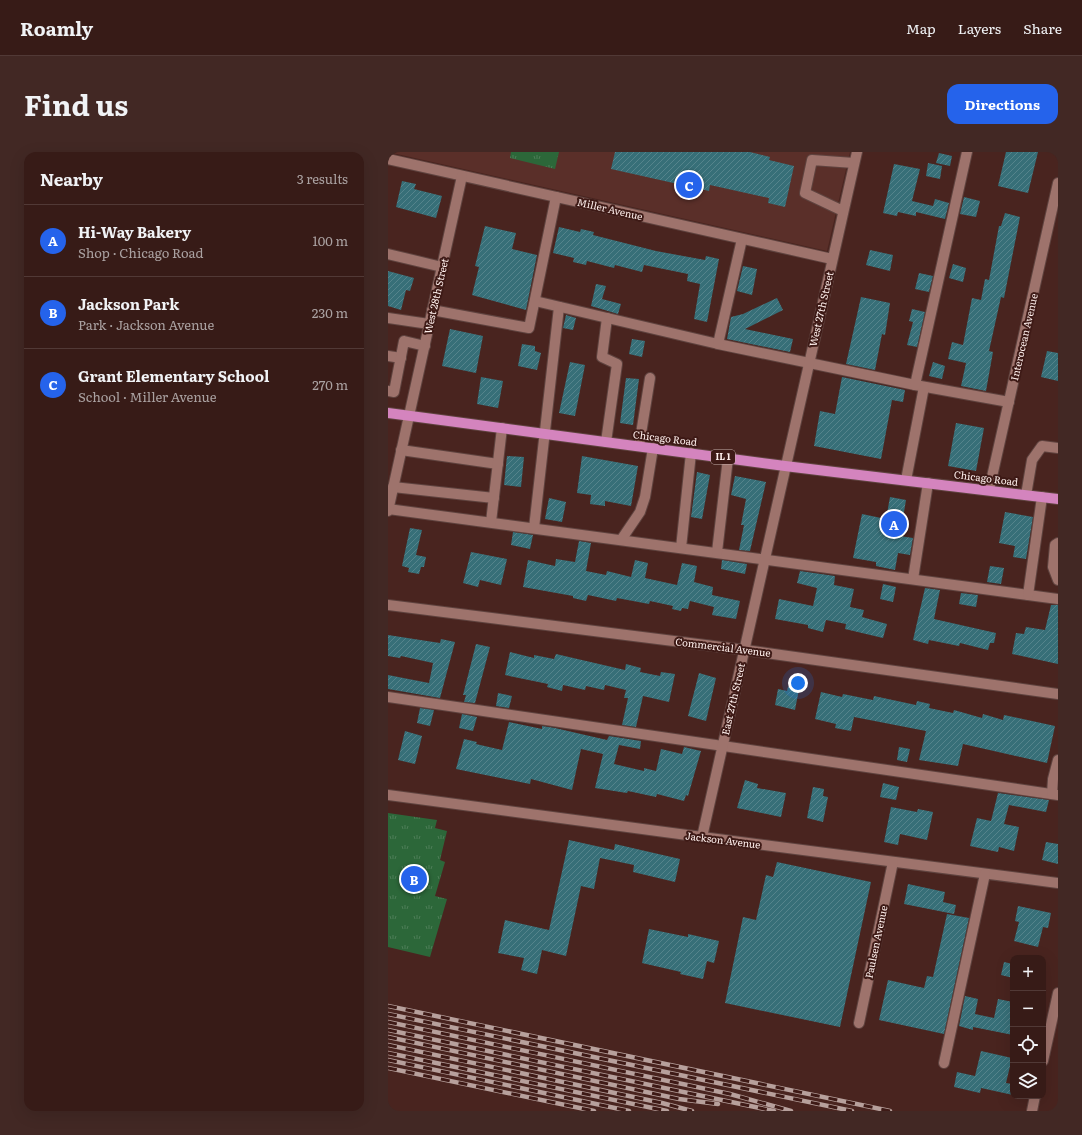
<!DOCTYPE html>
<html lang="en">
<head>
<meta charset="utf-8">
<style>
	:root { --surface:#371b17; --page:#422824; --text:#f1f3f6; --muted:#aaa1a1; --line:#513936; --accent:#2563eb }
	body { margin:0; font-family:Literata,serif; background:var(--page); color:var(--text) }
	.controls { position:absolute; right:12px; bottom:12px; display:grid; overflow:hidden; border-radius:8px; box-shadow:0 4px 16px #0002 }
	.controls button { width:36px; height:36px; display:grid; place-items:center; padding:0; border:0; border-bottom:1px solid var(--line); background:var(--surface); color:var(--text); font:20px sans-serif }
	.you { position:absolute; left:410px; top:531px; width:14px; height:14px; margin:-10px; border:3px solid #fff; border-radius:50%; background:#1a73e8; box-shadow:0 0 0 6px #1a73e833 }
	.badge { display:grid; place-items:center; width:26px; height:26px; border-radius:50%; background:var(--accent); color:#fff; font-size:13px; font-weight:700 }
	.pin { position:absolute; translate:-50% -50%; border:2px solid #fff; box-shadow:0 1px 4px #0006 }
	.list { margin:0; padding:0; list-style:none }
	h2 { display:flex; justify-content:space-between; align-items:center; height:52px; margin:0; padding:0 16px; font-size:17px }
	h2 small { font-size:13px; font-weight:400; color:var(--muted) }
	.list li { display:grid; grid-template-columns:26px 1fr auto; gap:12px; align-items:center; box-sizing:border-box; height:72px; padding:0 16px; border-top:1px solid var(--line) }
	.list b { display:block; font-size:15px; white-space:nowrap }
	.list p { margin:0; font-size:13px; white-space:nowrap; color:var(--muted) }
	.list em { font-size:13px; font-style:normal; color:var(--muted) }
	.icon { flex:none; width:22px; height:22px; fill:none; stroke:currentColor; stroke-width:2; stroke-linecap:round; stroke-linejoin:round }
	.map { position:relative; flex:none; width:670px; height:959px; overflow:hidden; border-radius:12px }
	header { display:flex; align-items:center; gap:24px; box-sizing:border-box; height:56px; padding:0 20px; background:var(--surface); border-bottom:1px solid var(--line) }
	header strong { font-size:19px }
	nav { display:flex; gap:22px; margin-inline-start:auto; font-size:14px }
	.intro { display:flex; align-items:center; justify-content:space-between; box-sizing:border-box; height:96px; padding:0 24px }
	h1 { margin:0; font-size:28px }
	.button { padding:10px 18px; border-radius:12px; background:var(--accent); color:#fff; font-size:14px; font-weight:700 }
	main { display:flex; gap:24px; padding:0 24px }
	aside { flex:1; background:var(--surface); border-radius:12px; box-shadow:0 4px 16px #0002 }
	.map>svg:first-child { display:block }
	.built { fill:#5a2f29 }
	.park { fill:url(#park-tufts) }
	.building { fill:url(#building-hatch) }
	.lines { fill:none; stroke-linecap:round; stroke-linejoin:round }
	.minor-casing { stroke:#5f433f; stroke-width:12 }
	.major-casing { stroke:#5f433f; stroke-width:12 }
	.minor { stroke:#9e736c; stroke-width:10 }
	.major { stroke:#d484be; stroke-width:10 }
	.rail-casing { stroke:#b7a09c; stroke-width:4.5 }
	.rail { stroke:#3e1a16; stroke-width:3; stroke-dasharray:9; stroke-linecap:butt }
	.labels { text-anchor:middle; stroke-width:4; stroke-linejoin:round; paint-order:stroke }
	.shield { fill:#3e1a16; stroke:#c5b0ac; stroke-width:1 }
	.shield-label { font-size:9px; font-weight:bold; fill:#fff0ed }
	.street-label { font-size:10px; fill:#fff0ed; stroke:#3e1a16 }
</style>
</head>
<body>
<header>
<strong>Roamly</strong>
<nav><a>Map</a><a>Layers</a><a>Share</a></nav>
</header>
<div class="intro"><h1>Find us</h1><a class="button">Directions</a></div>
<main>
<aside>
<h2>Nearby<small>3 results</small></h2>
<ul class="list">
<li><span class="badge">A</span><div><b>Hi-Way Bakery</b><p>Shop · Chicago Road</p></div><em>100 m</em></li>
<li><span class="badge">B</span><div><b>Jackson Park</b><p>Park · Jackson Avenue</p></div><em>230 m</em></li>
<li><span class="badge">C</span><div><b>Grant Elementary School</b><p>School · Miller Avenue</p></div><em>270 m</em></li>
</ul>
</aside>
<div class="map">
<svg width="670" height="959" viewBox="0 0 670 959">
	<defs>
		<pattern id="park-tufts" width="24" height="20" patternUnits="userSpaceOnUse"><rect width="24" height="20" fill="#2c6739"/><path d="M3 7l-1-3M5 7V3M7 7l1-3M15 17l-1-3M17 17v-4M19 17l1-3" fill="none" stroke="#4c7d56"/></pattern>
		<pattern id="building-hatch" width="6" height="6" patternUnits="userSpaceOnUse"><rect width="6" height="6" fill="#376f78"/><path d="M-1 1l2-2M0 6l6-6M5 7l2-2" fill="none" stroke="#55848c"/></pattern>
	</defs>
	<rect width="100%" height="100%" fill="#49241f"/>
	<!-- built -->
	<path class="built" d="M0 0H462L439 99Z"/>
	<!-- park -->
	<g class="park">
		<path d="M123 0H171L167 17 122 6Z"/>
		<path d="M0 661 49 668 47 676 59 679 52 708 57 710 47 744 59 747 42 805 0 795Z"/>
	</g>
	<!-- building -->
	<g class="building">
		<path d="M227 0H362L382 5 381 8 406 14 397 55 380 51 381 46 322 33 321 39 223 17Z"/>
		<path d="M618 0H650L640 41 610 34Z"/>
		<path d="M551 1 564 4 562 14 548 11Z"/>
		<path d="M540 11 554 14 552 27 538 24Z"/>
		<path d="M506 12 532 17 524 49 545 54 547 47 561 51 557 67 528 60V64L510 60 509 64 495 61Z"/>
		<path d="M14 29 28 32 26 37 54 44 48 66 8 55Z"/>
		<path d="M576 45 592 49 588 65 572 62Z"/>
		<path d="M617 61 632 65 616 146 613 145 601 199 605 200 598 239 573 234 578 211 560 207 564 190 575 193 584 146 593 148 597 127 601 128 611 74H613Z"/>
		<path d="M97 74 128 81 124 97 149 103 138 158 84 143 91 115 87 114Z"/>
		<path d="M171 75 192 80 193 77 206 80 205 83 268 99 317 108 318 104 331 107 319 170 306 167 312 132 299 129 300 122 256 113 254 120 227 113 226 116 199 109 198 113 185 110 186 106 165 101Z"/>
		<path d="M482 98 505 103 502 119 478 113Z"/>
		<path d="M565 112 578 116 575 130 561 126Z"/>
		<path d="M355 114 369 117 364 143 349 139Z"/>
		<path d="M0 119 26 126 22 139 18 138 13 158 0 154Z"/>
		<path d="M531 121 545 124 541 140 527 137Z"/>
		<path d="M208 132 218 134 214 147 233 152 230 162 203 154Z"/>
		<path d="M473 145 502 151 497 183 494 182 487 218 458 212Z"/>
		<path d="M389 146 395 158 357 177 405 187 402 200 339 187 343 165 355 162Z"/>
		<path d="M524 157 537 160 529 195 519 193 525 170 521 169Z"/>
		<path d="M178 163 188 166 185 178 175 176Z"/>
		<path d="M62 177 95 184 88 221 54 214Z"/>
		<path d="M244 187 257 189 254 205 241 202Z"/>
		<path d="M134 192 147 194V199L153 201 149 218 130 214Z"/>
		<path d="M659 199 670 201V229L653 225Z"/>
		<path d="M182 210 197 213 187 264 171 261Z"/>
		<path d="M545 210 557 214 554 227 541 224Z"/>
		<path d="M93 225 115 229 110 256 89 252Z"/>
		<path d="M454 225 517 238 515 250 504 248 493 307 426 294 432 259 447 262Z"/>
		<path d="M238 226 251 227 245 273 232 271Z"/>
		<path d="M568 271 596 276 588 319 560 314Z"/>
		<path d="M119 304 136 305 133 335 116 333Z"/>
		<path d="M194 304 250 314 243 354 217 349V354L202 352 203 343 189 341Z"/>
		<path d="M309 320 322 323 314 367 303 365Z"/>
		<path d="M347 324 378 330 362 399 351 398 356 373H353L358 347 343 343Z"/>
		<path d="M502 345 518 348 512 384 525 386 522 403 510 401 507 418 488 414V410L465 406 474 362 498 367Z"/>
		<path d="M161 346 178 350 174 370 157 367Z"/>
		<path d="M617 360 645 365 638 407 625 405 627 394 611 391Z"/>
		<path d="M22 376 34 378 28 403 38 405 36 415H33L31 422 20 420 21 416 14 414Z"/>
		<path d="M125 380 145 383 142 397 123 393Z"/>
		<path d="M191 389 203 391 198 419 218 423 219 419 243 425 247 408 260 411 257 426 289 433 294 411 309 414 306 430 325 435 324 443 352 449 348 467 324 463 326 455 302 449 300 457 294 456 293 459 284 457 285 454 262 449 261 452 229 446 228 449 200 443 198 449 185 446V444L135 435 140 408 167 414 168 407 187 410Z"/>
		<path d="M83 400 119 407 113 433 92 428 90 435 75 431Z"/>
		<path d="M334 408 359 412 357 422 333 417Z"/>
		<path d="M602 414 616 416 613 432 599 430Z"/>
		<path d="M412 419 447 424 446 433 466 437 462 455 476 458 474 465 499 472 495 486 457 477 458 472 438 468 435 480 420 476V473L387 467 391 447 425 454 429 436 409 431Z"/>
		<path d="M495 432 508 435 505 450 492 447Z"/>
		<path d="M537 436 552 438 546 467 608 481 606 491H602L600 498 572 491 571 494 541 488 540 492 525 488Z"/>
		<path d="M573 441 590 443 588 455 571 452Z"/>
		<path d="M663 453H670V512L624 502 628 481 636 482 638 475 657 478Z"/>
		<path d="M0 483 52 491 53 487 67 490 52 546 0 537V523L41 531 45 511 13 504 12 506 0 504Z"/>
		<path d="M88 492 102 495 87 551 76 550 78 543H75Z"/>
		<path d="M122 500 146 506V503L166 507 168 502 237 518 238 512 253 516 252 520 272 524 273 520 287 522 281 550 255 544 248 575 234 573 240 546H236L238 538 217 533 216 538 198 534 197 538 175 533 174 539 159 535 160 532 117 523Z"/>
		<path d="M311 521 328 526 318 569 300 564Z"/>
		<path d="M400 535 411 537 407 558 387 553 390 537 399 539Z"/>
		<path d="M433 540 454 545 455 542 485 548 486 544 528 553 529 549 542 552 541 556 565 561 566 558 594 566 595 562 615 568 616 563 667 574 659 611 575 592 570 614 531 608 538 579 466 565 463 579 447 576 448 572 427 567Z"/>
		<path d="M110 541 124 544 121 556 108 554Z"/>
		<path d="M32 556 46 558 42 574 29 571Z"/>
		<path d="M74 562 89 565 85 579 71 576Z"/>
		<path d="M121 570 154 577V574L167 576 219 588 221 584 253 589 252 597 231 593 226 612 256 619V616L268 619 273 597 294 602 296 595 313 599 300 644 298 643 296 649 269 642 268 645 240 639 239 641 207 636 215 602 193 597 184 638 143 627 142 632 68 617 76 587 89 590 88 592 114 598Z"/>
		<path d="M17 579 34 584 27 612 10 608Z"/>
		<path d="M511 595 522 597 519 610 509 608Z"/>
		<path d="M357 628 370 632 369 636 398 641 393 665 349 656Z"/>
		<path d="M495 631 511 635 508 648 492 645Z"/>
		<path d="M425 635 436 637 435 644 440 645 435 670 419 666Z"/>
		<path d="M610 641 661 648 658 660 621 653 616 672 631 675 626 699 611 695 610 700 582 694 589 666 603 669Z"/>
		<path d="M503 655 529 660 530 657 545 660 539 688 512 682 510 693 496 690Z"/>
		<path d="M181 688 226 698 227 692 292 707 287 730 245 720 246 713 212 706 206 737 193 734 178 804 154 798 149 822 133 818 136 806 110 801 117 768 161 778Z"/>
		<path d="M658 690 670 692V712L654 708Z"/>
		<path d="M389 710 483 730 452 875 337 851 355 765 368 768 378 723 385 725Z"/>
		<path d="M520 732 557 740 555 750 568 753 566 762 516 752Z"/>
		<path d="M630 754 663 761 660 776 655 775 650 795 626 789 631 770 627 769Z"/>
		<path d="M559 762 581 766 556 882 491 868 500 828 536 836 539 824 545 825Z"/>
		<path d="M261 777 300 785V782L331 789 326 811 319 809 315 827 292 822 293 820 254 811Z"/>
		<path d="M616 810 625 812V826L613 823Z"/>
		<path d="M577 844 590 847 587 862 606 866 610 847 625 850V883L585 875V878L571 874Z"/>
		<path d="M593 899 624 906 618 931 625 932V943L593 936 592 941 566 935 569 920 587 924Z"/>
	</g>
	<g class="lines">
		<!-- minor casing -->
		<g class="minor-casing">
			<g id="minor">
				<path d="M0 7 444 107"/>
				<path d="M455 59 417 41 424 8 466 11"/>
				<path d="M0 102 54 115"/>
				<path d="M147 149 330 192 527 233 621 250"/>
				<path d="M44 158 141 176 168 45"/>
				<path d="M0 166 41 172"/>
				<path d="M330 192 354 87"/>
				<path d="M0 204 13 206"/>
				<path d="M527 233 579 0"/>
				<path d="M0 239 6 240 16 189 37 194"/>
				<path d="M218 290 229 212 214 205 219 166"/>
				<path d="M251 294 262 226"/>
				<path d="M13 298 110 312"/>
				<path d="M518 328 536 235"/>
				<path d="M5 335 106 346"/>
				<path d="M601 338 670 31"/>
				<path d="M638 343 644 308 654 294 670 296"/>
				<path d="M0 357 670 447"/>
				<path d="M0 359 74 24"/>
				<path d="M103 370 114 276"/>
				<path d="M146 376 171 155"/>
				<path d="M233 388 252 360 257 345 265 296"/>
				<path d="M670 391 667 393 665 415 670 428"/>
				<path d="M293 396 303 301"/>
				<path d="M329 400 340 306"/>
				<path d="M525 427 540 331"/>
				<path d="M640 443 654 345"/>
				<path d="M0 453 357 498 670 542"/>
				<path d="M0 545 670 643"/>
				<path d="M664 642 665 627 670 608"/>
				<path d="M0 643 314 685 670 731"/>
				<path d="M314 685 469 0"/>
				<path d="M471 871 505 710"/>
				<path d="M655 909 670 841"/>
				<path d="M556 911 597 722"/>
				<path d="M644 959 647 944"/>
			</g>
		</g>
		<!-- major casing -->
		<g class="major-casing">
			<path id="major" d="M0 261 397 314 670 347"/>
		</g>
		<!-- minor -->
		<use href="#minor" class="minor"/>
		<!-- major -->
		<use href="#major" class="major"/>
		<!-- rail casing -->
		<g class="rail-casing">
			<g id="rail">
				<path d="M0 854 502 959"/>
				<path d="M0 862 464 959"/>
				<path d="M0 870 342 942 403 959"/>
				<path d="M0 878 386 959"/>
				<path d="M0 885 291 947 330 952"/>
				<path d="M0 893 274 951 304 959"/>
				<path d="M0 901 279 959"/>
				<path d="M0 908 241 959"/>
				<path d="M0 916 206 959"/>
			</g>
		</g>
		<!-- rail -->
		<use href="#rail" class="rail"/>
	</g>
	<g class="labels">
		<!-- shield labels -->
		<rect class="shield" x="323" y="298" width="24" height="14" rx="3"/>
		<g class="shield-label">
			<text x="335" y="308">IL 1</text>
		</g>
		<!-- street labels -->
		<g class="street-label">
			<text transform="translate(222 57) rotate(13)" y="4">Miller Avenue</text>
			<text transform="translate(48 144) rotate(-77)" y="4">West 28th Street</text>
			<text transform="translate(433 157) rotate(-77)" y="4">West 27th Street</text>
			<text transform="translate(636 185) rotate(-77)" y="4">Interocean Avenue</text>
			<text transform="translate(277 286) rotate(7)" y="4">Chicago Road</text>
			<text transform="translate(598 326) rotate(7)" y="4">Chicago Road</text>
			<text transform="translate(335 495) rotate(7)" y="4">Commercial Avenue</text>
			<text transform="translate(345 547) rotate(-77)" y="4">East 27th Street</text>
			<text transform="translate(335 688) rotate(7)" y="4">Jackson Avenue</text>
			<text transform="translate(488 790) rotate(-78)" y="4">Paulsen Avenue</text>
		</g>
	</g>
</svg>
<div class="controls">
<button>+</button>
<button>−</button>
<button><svg class="icon" aria-label="locate" viewBox="0 0 24 24"><circle cx="12" cy="12" r="6"/><path d="M12 2v4M12 18v4M2 12h4M18 12h4"/></svg></button>
<button><svg class="icon" aria-label="layers" viewBox="0 0 24 24"><path d="M12 4l9 5-9 5-9-5zM3 14l9 5 9-5"/></svg></button>
</div>
<div class="you"></div>
<div class="pin badge" style="left:506px;top:372px">A</div>
<div class="pin badge" style="left:26px;top:727px">B</div>
<div class="pin badge" style="left:301px;top:33px">C</div>
</div>
</main>
</body>
</html>
